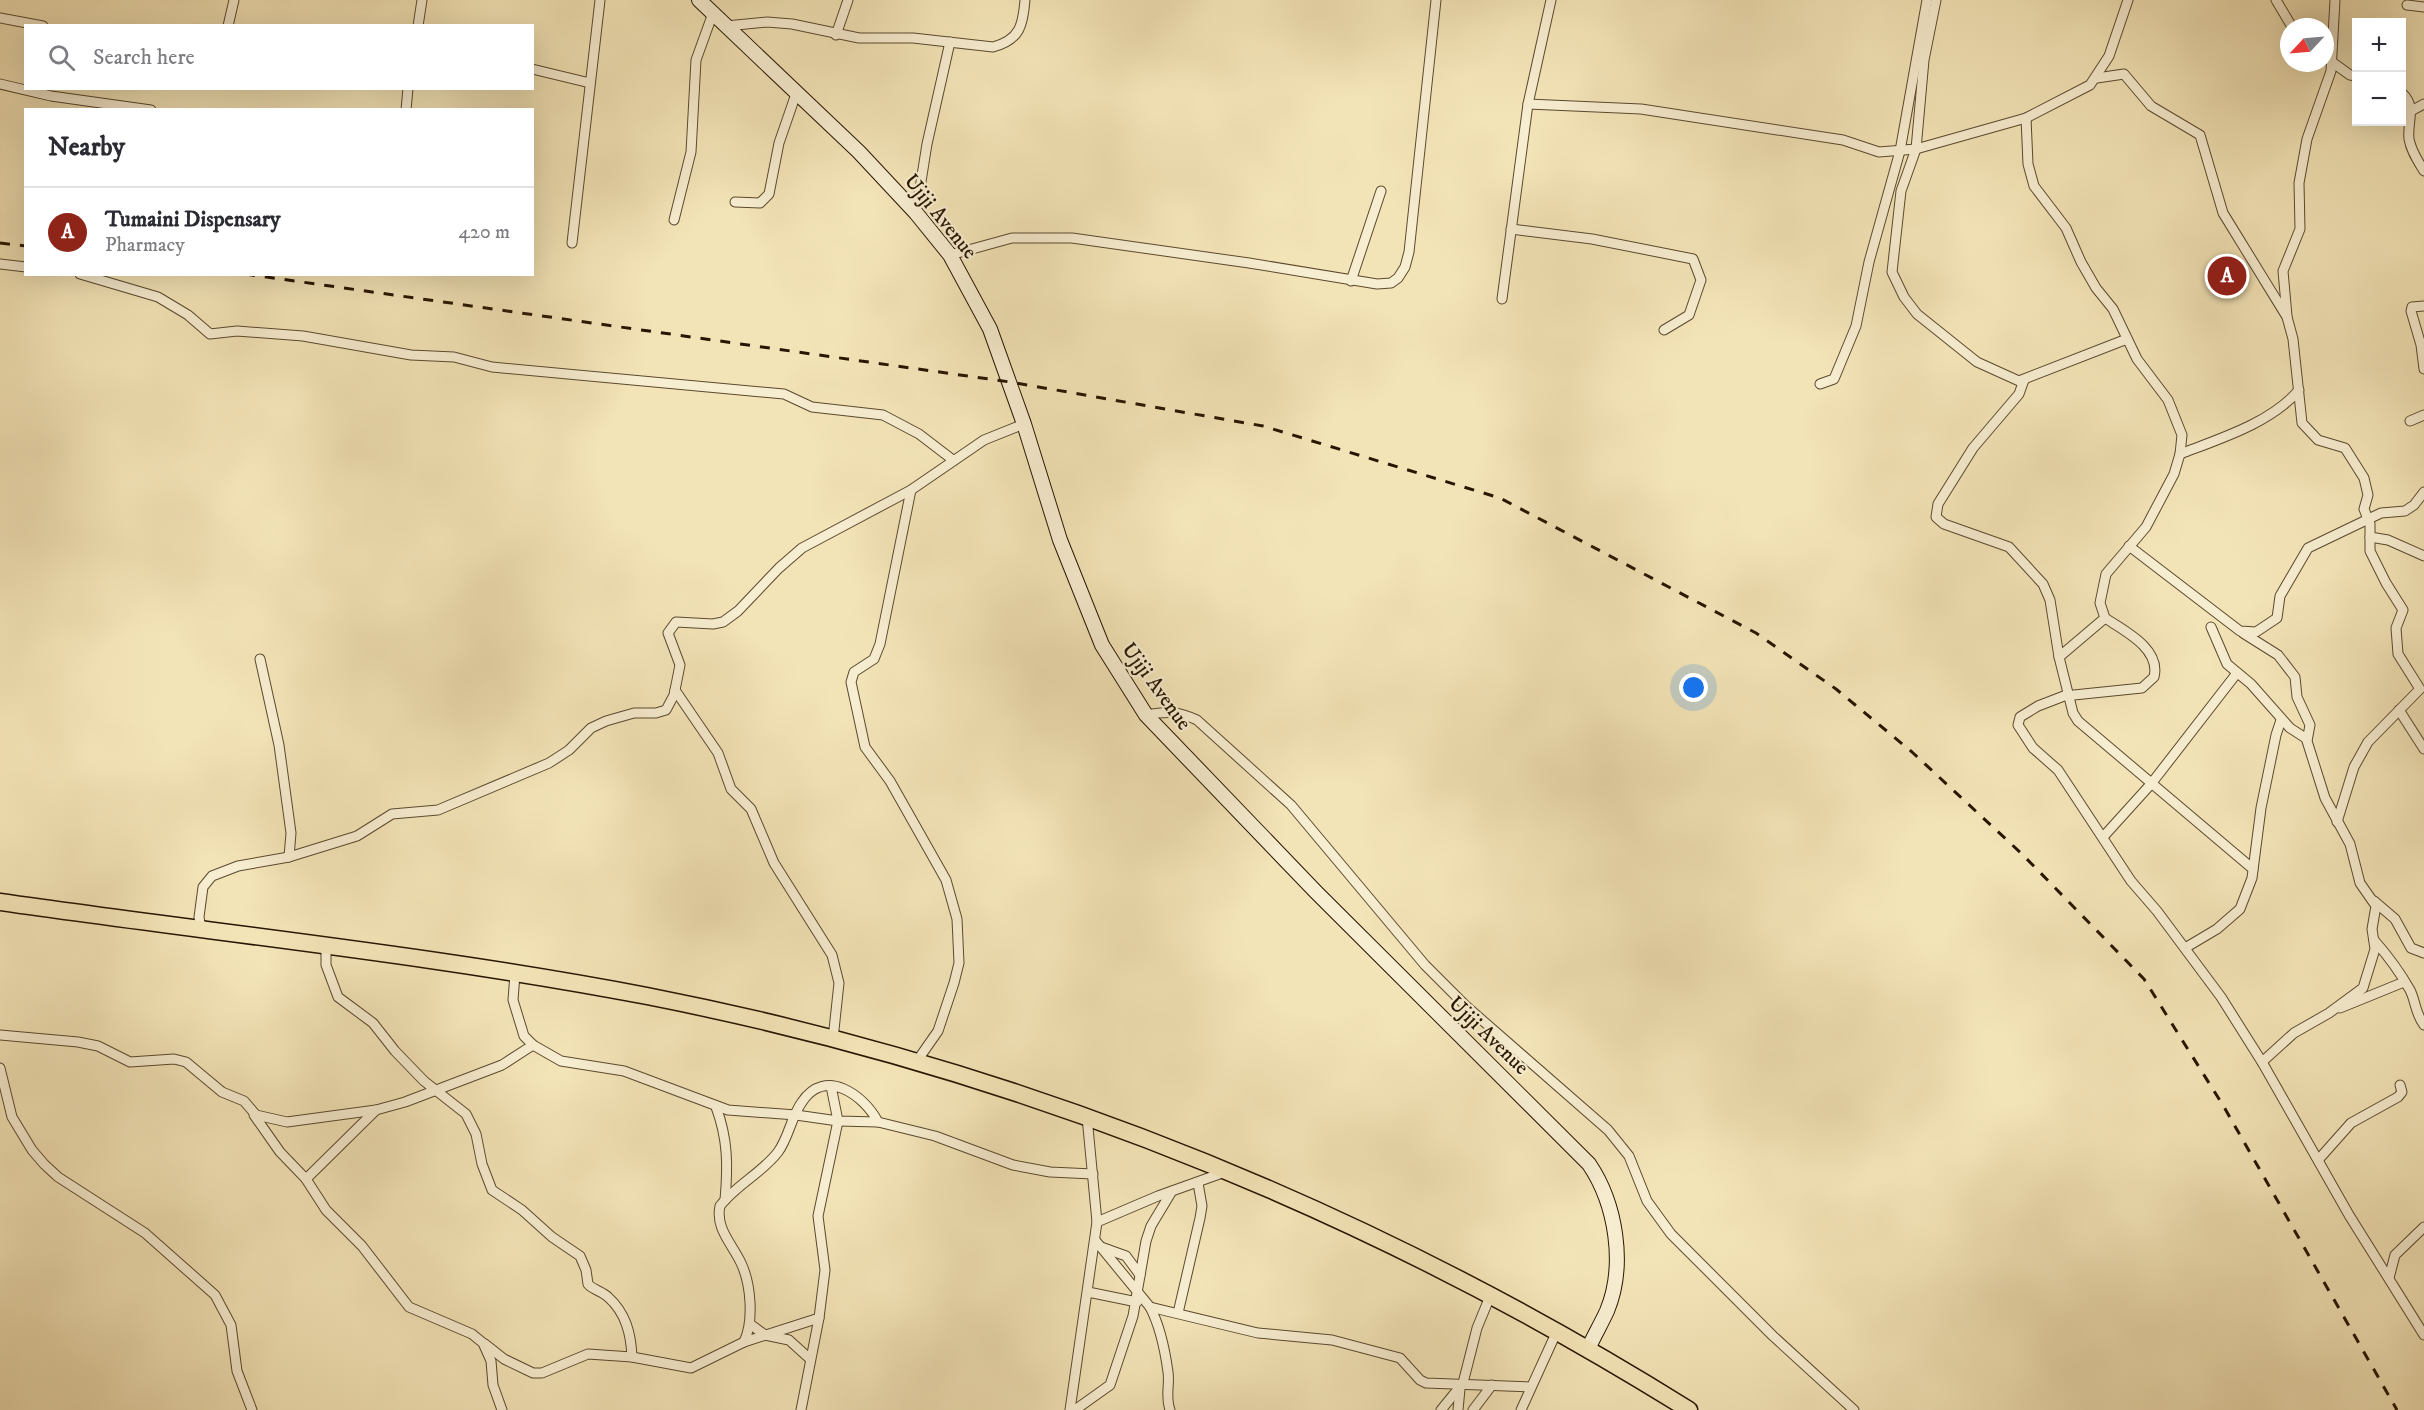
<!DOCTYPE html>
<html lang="en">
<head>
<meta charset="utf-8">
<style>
	:root { --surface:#fff; --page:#f2f2f3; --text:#2b2b33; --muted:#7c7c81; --line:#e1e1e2; --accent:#8f2418 }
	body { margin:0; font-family:"IM FELL DW Pica",serif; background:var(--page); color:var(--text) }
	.controls { position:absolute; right:18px; top:18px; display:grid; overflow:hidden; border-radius:0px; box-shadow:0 6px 24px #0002 }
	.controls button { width:54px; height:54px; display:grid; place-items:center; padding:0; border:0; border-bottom:2px solid var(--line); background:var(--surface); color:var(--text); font:30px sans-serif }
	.compass { position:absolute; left:2280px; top:18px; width:54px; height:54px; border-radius:50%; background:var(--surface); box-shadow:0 6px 24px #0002; rotate:244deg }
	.you { position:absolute; left:1694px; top:688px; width:21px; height:21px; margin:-15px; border:4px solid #fff; border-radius:50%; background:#1a73e8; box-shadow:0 0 0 9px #1a73e833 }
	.badge { display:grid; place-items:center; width:39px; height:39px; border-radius:50%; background:var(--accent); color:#fff; font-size:20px; font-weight:700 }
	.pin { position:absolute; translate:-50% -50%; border:3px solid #fff; box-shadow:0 2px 6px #0006 }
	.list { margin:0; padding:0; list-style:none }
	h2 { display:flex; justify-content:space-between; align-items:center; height:78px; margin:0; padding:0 24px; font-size:26px }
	h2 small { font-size:20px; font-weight:400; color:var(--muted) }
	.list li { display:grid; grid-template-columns:39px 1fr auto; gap:18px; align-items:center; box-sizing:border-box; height:90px; padding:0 24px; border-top:2px solid var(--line) }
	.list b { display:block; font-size:22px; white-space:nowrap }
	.list p { margin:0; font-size:20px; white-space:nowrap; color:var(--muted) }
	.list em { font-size:20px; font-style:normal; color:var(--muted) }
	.icon { flex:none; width:33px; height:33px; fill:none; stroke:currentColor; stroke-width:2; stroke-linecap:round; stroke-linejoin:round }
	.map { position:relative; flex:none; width:2424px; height:1410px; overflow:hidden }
	.search { position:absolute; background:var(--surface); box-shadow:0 6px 24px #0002; left:24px; top:24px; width:510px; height:66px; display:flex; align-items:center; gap:15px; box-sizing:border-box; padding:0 21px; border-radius:0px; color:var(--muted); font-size:22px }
	.panel { position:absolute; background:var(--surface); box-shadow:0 6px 24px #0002; left:24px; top:108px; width:510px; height:168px; border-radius:0px }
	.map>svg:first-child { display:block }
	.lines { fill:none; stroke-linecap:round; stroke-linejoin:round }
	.street-casing { stroke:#5b492e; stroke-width:11 }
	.secondary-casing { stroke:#281500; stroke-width:16 }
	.highway-casing { stroke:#281500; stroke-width:19 }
	.street { stroke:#f7edd0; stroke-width:9 }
	.secondary { stroke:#f7edd0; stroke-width:14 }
	.highway { stroke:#f3e4b7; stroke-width:16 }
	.rail { stroke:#281500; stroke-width:3; stroke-dasharray:10 10; stroke-linecap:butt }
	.labels { text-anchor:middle; stroke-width:4.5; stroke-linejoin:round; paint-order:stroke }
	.street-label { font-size:21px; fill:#281500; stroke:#f7edd0 }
</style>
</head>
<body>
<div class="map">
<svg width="2424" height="1410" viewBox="0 0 2424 1410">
	<rect width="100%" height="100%" fill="#f3e4b7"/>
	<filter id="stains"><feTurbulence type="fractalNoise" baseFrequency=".00333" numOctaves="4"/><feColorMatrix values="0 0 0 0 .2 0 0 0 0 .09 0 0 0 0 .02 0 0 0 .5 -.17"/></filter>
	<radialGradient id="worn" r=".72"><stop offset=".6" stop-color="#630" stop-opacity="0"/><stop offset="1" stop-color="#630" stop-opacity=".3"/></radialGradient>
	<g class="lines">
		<!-- street casing -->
		<g class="street-casing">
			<g id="street">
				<path d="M1936 0 1924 60 1916 149 1901 191 1892 272 1904 297 1917 314 1977 362 2019 381 2127 339"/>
				<path d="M2276 0 2292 27"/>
				<path d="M2407 5 2424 7"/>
				<path d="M0 18 43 26"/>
				<path d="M228 26 234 0"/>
				<path d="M418 26 422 0"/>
				<path d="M726 26 767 22 792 24 859 38H913L993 47C1020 40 1023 25 1025 0"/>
				<path d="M836 35 848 0"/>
				<path d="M2325 57 2350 75 2356 76"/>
				<path d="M532 69 590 83"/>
				<path d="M2097 78 2124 74 2151 106 2200 135 2223 213 2287 317 2293 339 2302 423 2318 440 2345 448 2364 478 2368 495 2364 509 2370 524V551L2386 583 2403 610 2396 628 2398 654 2420 689 2368 742 2354 767 2337 822"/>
				<path d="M0 84 51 96 151 110"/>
				<path d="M2402 93C2417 107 2407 121 2409 139 2411 151 2418 161 2424 171"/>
				<path d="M1528 104 1641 109 1843 140 1879 152 1916 149 2026 118 2090 85 2109 56 2128 0"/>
				<path d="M406 110 408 88"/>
				<path d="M2411 111 2424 104"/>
				<path d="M2026 118 2028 164 2034 186 2066 228 2081 262 2096 288 2113 309 2137 359 2168 400 2182 435 2180 454 2174 474 2146 527 2106 574 2100 603 2105 618 2059 657"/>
				<path d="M735 202 760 203 769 194 779 143 797 91"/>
				<path d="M916 213 927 144 950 42"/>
				<path d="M674 220 691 152 696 60 713 13"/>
				<path d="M1511 229 1592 239 1693 259 1701 280 1689 315 1664 330"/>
				<path d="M572 243 600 0"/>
				<path d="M950 255 1012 238H1072L1249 263 1377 284 1391 283 1398 278 1405 267 1409 252 1436 0"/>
				<path d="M0 264 26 267"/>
				<path d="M80 274 158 297 188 315 210 334 237 331 303 336 411 355 454 357 492 367 784 394 812 407 883 415 919 434 953 460"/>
				<path d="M1351 281 1381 191"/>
				<path d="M1502 299 1528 104 1551 0"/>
				<path d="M2424 306 2412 307 2411 311 2421 345 2424 369"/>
				<path d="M2287 316 2283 271 2300 229 2299 183 2307 139 2331 71 2335 0"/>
				<path d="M2024 380 2019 394 1973 448 1938 504 1936 517 1944 524 2009 547 2043 584 2050 600 2059 657 2073 713 2078 721 2253 869"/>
				<path d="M1820 384 1834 379 1856 326 1869 262 1900 151 1927 0"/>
				<path d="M2410 421 2424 415"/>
				<path d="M2180 454C2219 439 2271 423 2299 390"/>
				<path d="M911 490 880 644 874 659 854 672 851 682 865 747 890 781 946 880 957 919 959 963 954 983 938 1031 917 1061"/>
				<path d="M2370 537 2388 540 2424 556"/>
				<path d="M2129 546 2240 631 2256 632 2277 618 2280 596 2308 548 2381 513 2405 511 2414 505 2424 492"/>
				<path d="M2105 618C2125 631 2161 649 2154 677L2142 688 2064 696 2038 706 2020 717 2018 725 2033 748 2058 770 2131 881 2157 911 2221 997 2262 1062 2349 1215 2424 1335"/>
				<path d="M2211 627 2227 664 2251 684 2290 728 2307 739"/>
				<path d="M2243 633 2278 655 2295 677 2297 697 2310 725 2307 741 2325 798 2350 844 2360 883 2376 906 2372 929 2375 949 2363 988 2329 1013 2294 1033 2262 1062"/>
				<path d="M260 659 279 745 291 833 289 857"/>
				<path d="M675 690 718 753 731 789 751 809 774 863 832 955 839 983 833 1039"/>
				<path d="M2399 710 2424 749"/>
				<path d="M1146 715C1167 711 1178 711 1197 720L1291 805 1425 965 1466 1006 1608 1130 1629 1156 1647 1201 1671 1234 1773 1336 1854 1410"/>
				<path d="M2104 836 2151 784 2237 673"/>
				<path d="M2374 901 2395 919 2411 948 2424 953"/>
				<path d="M201 930 199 917 203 887 212 876 238 866 289 857 357 836 392 814 438 810 549 763 569 750 591 728 606 721 634 713H656L666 710 674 695 680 665 668 633 676 622 713 624 723 622 738 611 779 568 802 548 911 490 984 440 1024 424"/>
				<path d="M2374 940C2388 956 2400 972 2410 990 2416 1002 2415 1013 2424 1025"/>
				<path d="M326 947V965L338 997 373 1023 395 1051 424 1081 466 1114 476 1134 482 1164 492 1190 522 1210 552 1237 580 1256 586 1270 588 1284C593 1290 602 1291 608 1297 626 1313 631 1334 632 1357"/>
				<path d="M2185 948 2217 929 2240 909 2252 878 2261 808 2276 735 2281 720"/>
				<path d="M515 974 513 1000 524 1036 533 1045 561 1061 624 1071 728 1110 796 1115 838 1121 878 1122 935 1136 1013 1165 1050 1172 1093 1174"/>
				<path d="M2340 1008 2404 982"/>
				<path d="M0 1035 78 1042 98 1046 130 1062 174 1059 186 1062 222 1092 244 1101 256 1115 287 1122 376 1110 405 1102 502 1065 533 1045"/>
				<path d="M0 1068 12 1117 32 1150 44 1164 58 1177 145 1233 215 1295 231 1325 237 1371 252 1410"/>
				<path d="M716 1107C728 1139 728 1166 725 1200"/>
				<path d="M254 1115 280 1152 306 1179 326 1210 362 1246 409 1307 472 1334 483 1343 491 1361 493 1385 502 1410"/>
				<path d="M2319 1159 2351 1123 2398 1097 2402 1092 2400 1085"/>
				<path d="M306 1179 376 1110"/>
				<path d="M1097 1222 1158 1196 1225 1172"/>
				<path d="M1095 1240 1150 1307 1258 1333 1332 1340 1400 1358 1420 1380 1426 1383 1530 1387"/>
				<path d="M1101 1247 1126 1256 1140 1275"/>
				<path d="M2389 1278 2395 1255 2424 1227"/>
				<path d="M1088 1292 1137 1302"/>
				<path d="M1150 1307C1160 1326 1165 1350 1168 1372 1170 1385 1165 1396 1170 1410"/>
				<path d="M1178 1313 1200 1218 1202 1206 1198 1183"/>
				<path d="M750 1324 765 1335 789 1340 810 1359"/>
				<path d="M744 1342C754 1321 751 1284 741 1263 732 1244 715 1228 720 1206 736 1185 762 1173 778 1152 789 1137 791 1117 802 1102 825 1067 864 1095 878 1122"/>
				<path d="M485 1344 504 1359 533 1373H542L588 1354 632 1357 691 1368 744 1342 819 1318"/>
				<path d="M801 1410 819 1318 825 1270 818 1216 838 1121 831 1086"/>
				<path d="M1070 1410 1097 1222 1087 1117"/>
				<path d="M1075 1410 1110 1385 1133 1316 1146 1241 1151 1226 1172 1191"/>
				<path d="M1441 1410 1463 1383 1477 1328 1491 1294"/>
				<path d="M1458 1410 1460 1389"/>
				<path d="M1473 1410 1492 1385"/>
				<path d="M1521 1410 1557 1331"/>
			</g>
		</g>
		<!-- secondary casing -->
		<g class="secondary-casing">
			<path id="secondary" d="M699 0 859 152 916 213 950 255 990 329 1024 424 1060 540 1102 645 1146 715 1316 892 1589 1164C1616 1204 1626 1265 1607 1311 1601 1324 1594 1336 1588 1349"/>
		</g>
		<!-- highway casing -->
		<g class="highway-casing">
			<path id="highway" d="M0 902C215 933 433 955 647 996 1019 1069 1367 1209 1689 1410"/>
		</g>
		<!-- street -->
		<use href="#street" class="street"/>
		<!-- secondary -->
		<use href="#secondary" class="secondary"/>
		<!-- highway -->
		<use href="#highway" class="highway"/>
		<!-- rail -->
		<g class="rail">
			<path d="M0 243 26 246"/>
			<path d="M245 274 1010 382 1263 426 1500 498 1756 633 1836 689 1912 752 2022 854 2144 979 2224 1107 2397 1410"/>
		</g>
	</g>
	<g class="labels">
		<!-- street labels -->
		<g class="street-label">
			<text transform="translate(941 216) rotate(51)" y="7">Ujiji Avenue</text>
			<text transform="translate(1157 686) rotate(54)" y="7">Ujiji Avenue</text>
			<text transform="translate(1489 1035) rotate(44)" y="7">Ujiji Avenue</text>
		</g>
	</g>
	<rect width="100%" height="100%" filter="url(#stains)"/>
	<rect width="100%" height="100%" fill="url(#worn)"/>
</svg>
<div class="controls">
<button>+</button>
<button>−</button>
</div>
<svg class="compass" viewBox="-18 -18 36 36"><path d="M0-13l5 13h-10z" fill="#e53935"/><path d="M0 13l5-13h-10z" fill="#7c7c81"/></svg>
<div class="you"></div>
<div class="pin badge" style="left:2227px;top:276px">A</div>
<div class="search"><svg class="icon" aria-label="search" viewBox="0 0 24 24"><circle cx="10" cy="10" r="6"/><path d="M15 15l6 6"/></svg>Search here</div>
<section class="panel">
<h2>Nearby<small></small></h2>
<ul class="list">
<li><span class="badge">A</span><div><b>Tumaini Dispensary</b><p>Pharmacy</p></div><em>420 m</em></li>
</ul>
</section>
</div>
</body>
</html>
